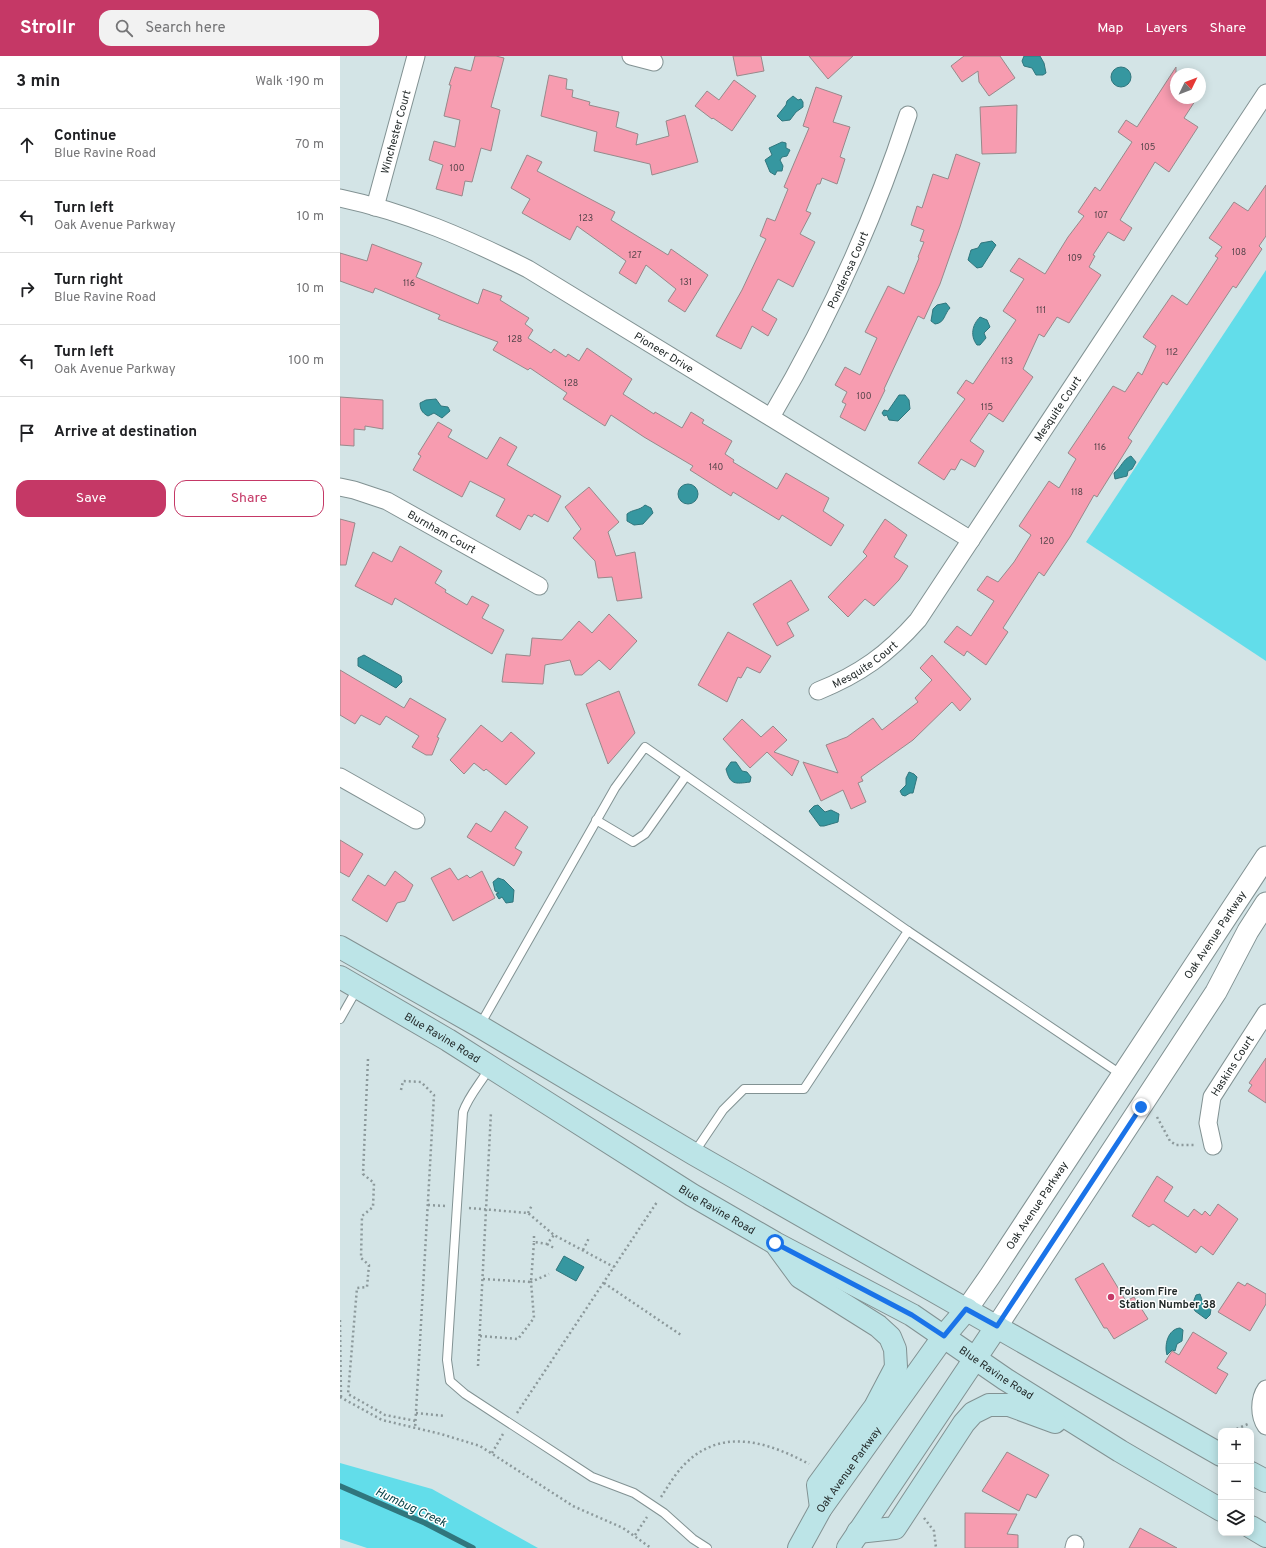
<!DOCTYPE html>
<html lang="en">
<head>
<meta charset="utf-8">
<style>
	:root { --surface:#fff; --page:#f2f2f2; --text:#202124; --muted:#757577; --line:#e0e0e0; --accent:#c53866 }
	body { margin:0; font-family:Overpass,sans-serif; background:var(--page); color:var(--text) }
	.controls { position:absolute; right:12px; bottom:12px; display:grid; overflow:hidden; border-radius:8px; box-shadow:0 2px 10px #0003 }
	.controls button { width:36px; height:36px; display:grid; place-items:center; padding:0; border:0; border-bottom:1px solid var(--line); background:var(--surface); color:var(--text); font:20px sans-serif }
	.compass { position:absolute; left:830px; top:12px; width:36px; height:36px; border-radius:50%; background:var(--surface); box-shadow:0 2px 10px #0003; rotate:47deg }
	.stop { position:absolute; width:12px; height:12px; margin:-9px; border:3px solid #1a73e8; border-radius:50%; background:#fff }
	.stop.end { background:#1a73e8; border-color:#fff; box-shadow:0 1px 4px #0008 }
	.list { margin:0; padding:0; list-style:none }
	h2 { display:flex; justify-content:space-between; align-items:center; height:52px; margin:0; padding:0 16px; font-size:17px }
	h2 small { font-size:13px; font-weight:400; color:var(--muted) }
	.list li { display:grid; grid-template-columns:26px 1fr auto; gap:12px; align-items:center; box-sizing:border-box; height:72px; padding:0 16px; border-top:1px solid var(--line) }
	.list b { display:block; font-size:15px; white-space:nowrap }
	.list p { margin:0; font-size:13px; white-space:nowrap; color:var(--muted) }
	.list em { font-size:13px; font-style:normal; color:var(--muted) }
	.actions { display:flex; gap:8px; padding:12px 16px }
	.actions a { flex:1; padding:9px 0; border:1px solid var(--accent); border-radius:12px; text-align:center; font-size:14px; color:var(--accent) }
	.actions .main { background:var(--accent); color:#fff }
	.icon { flex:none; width:22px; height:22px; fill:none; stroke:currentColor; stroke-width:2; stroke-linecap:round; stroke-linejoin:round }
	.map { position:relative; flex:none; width:926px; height:1492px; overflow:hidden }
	header { display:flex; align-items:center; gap:24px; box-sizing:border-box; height:56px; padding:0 20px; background:var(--accent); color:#fff }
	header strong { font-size:19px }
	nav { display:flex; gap:22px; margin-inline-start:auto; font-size:14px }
	.search { width:280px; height:36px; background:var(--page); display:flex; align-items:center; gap:10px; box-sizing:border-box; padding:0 14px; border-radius:12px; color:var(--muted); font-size:15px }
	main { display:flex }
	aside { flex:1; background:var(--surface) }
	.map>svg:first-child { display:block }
	.green { fill:#62ddea }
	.water { fill:#3697a0; stroke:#30767d }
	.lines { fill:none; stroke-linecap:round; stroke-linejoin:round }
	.stream { stroke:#30767d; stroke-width:5.5 }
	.building { fill:#f79cb0; stroke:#97898b }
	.service-casing { stroke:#829293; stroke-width:10 }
	.minor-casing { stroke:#829293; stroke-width:19 }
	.tertiary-casing { stroke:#829293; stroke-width:23 }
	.secondary-casing { stroke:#829293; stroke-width:24 }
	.path { stroke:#8c999b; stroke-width:2.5; stroke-dasharray:2 3; stroke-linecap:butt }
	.service { stroke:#fff; stroke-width:8 }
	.minor { stroke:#fff; stroke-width:17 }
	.tertiary { stroke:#fff; stroke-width:21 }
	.secondary { stroke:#bce4e7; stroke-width:22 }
	.route { stroke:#1a73e8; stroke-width:5 }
	.poi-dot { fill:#c53866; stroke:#fff; stroke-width:1.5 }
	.labels { text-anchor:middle; stroke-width:3; stroke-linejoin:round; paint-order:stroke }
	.number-label { font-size:9px; fill:#58464c }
	.street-label { font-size:11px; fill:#232a2a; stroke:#fff }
	.poi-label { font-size:11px; font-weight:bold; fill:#232a2a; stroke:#fff; text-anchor:start }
	.water-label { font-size:12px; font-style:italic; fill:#084348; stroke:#fff }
</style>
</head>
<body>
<header>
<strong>Strollr</strong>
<div class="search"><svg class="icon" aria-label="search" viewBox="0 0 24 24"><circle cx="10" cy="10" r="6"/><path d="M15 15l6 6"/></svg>Search here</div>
<nav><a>Map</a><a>Layers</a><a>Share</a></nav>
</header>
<main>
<aside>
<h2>3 min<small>Walk · 190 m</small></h2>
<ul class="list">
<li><svg class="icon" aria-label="ahead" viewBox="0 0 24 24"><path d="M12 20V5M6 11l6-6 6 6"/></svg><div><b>Continue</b><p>Blue Ravine Road</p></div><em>70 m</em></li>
<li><svg class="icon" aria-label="left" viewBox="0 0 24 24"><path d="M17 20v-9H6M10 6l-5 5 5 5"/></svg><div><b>Turn left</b><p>Oak Avenue Parkway</p></div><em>10 m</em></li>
<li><svg class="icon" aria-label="right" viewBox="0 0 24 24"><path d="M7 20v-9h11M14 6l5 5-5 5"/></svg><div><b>Turn right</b><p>Blue Ravine Road</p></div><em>10 m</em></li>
<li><svg class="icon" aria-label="left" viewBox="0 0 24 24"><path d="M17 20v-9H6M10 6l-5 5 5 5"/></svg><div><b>Turn left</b><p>Oak Avenue Parkway</p></div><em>100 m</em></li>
<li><svg class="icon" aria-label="arrive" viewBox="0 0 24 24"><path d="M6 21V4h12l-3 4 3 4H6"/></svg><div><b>Arrive at destination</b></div></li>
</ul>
<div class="actions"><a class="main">Save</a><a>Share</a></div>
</aside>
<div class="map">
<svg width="926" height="1492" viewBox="0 0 926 1492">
	<rect width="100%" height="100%" fill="#d3e4e6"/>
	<!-- green -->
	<g class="green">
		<path d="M926 214V605L746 486Z"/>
		<path d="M0 1407 92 1433 198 1492H27L0 1483Z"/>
	</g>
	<!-- water -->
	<g class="water">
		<path d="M684 0H700L704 7 706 17 703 19H696L692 12 684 10 682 5Z"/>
		<circle cx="781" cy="21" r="10"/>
		<path d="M453 40 458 44 461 43 463 46V51L456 56 450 64 442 65 437 60 446 49 447 45Z"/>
		<path d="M442 86 446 87V92L450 94 447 100 442 101 440 104 443 110 442 115H437L435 119 430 116 425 104 432 99 429 92Z"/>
		<path d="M652 185 656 189 642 211 637 212 628 204 631 194 638 192 641 187Z"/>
		<path d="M606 247 610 252C604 258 605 267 595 268L591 265 593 253 597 249Z"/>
		<path d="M640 261 647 264 650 271 644 277 646 282 640 289H637C630 280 632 269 640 261Z"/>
		<path d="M559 339H565L569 344 570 353 558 365 549 364 547 359 544 360 542 357 544 354 548 355Z"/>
		<path d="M96 343 101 350 108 351 110 355 102 362 94 357 88 360C82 357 80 353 80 347L86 344Z"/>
		<path d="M791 400 796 406 792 413 788 415 787 420 775 423 774 417C781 412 783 403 791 400Z"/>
		<circle cx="348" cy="438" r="10"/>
		<path d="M305 449 311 452 313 457 303 468 294 469 287 465V458C293 453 299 455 305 449Z"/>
		<path d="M24 599 61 620 62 626 56 632 18 610V602Z"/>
		<path d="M391 706H396L402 715 407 716 411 721 410 726C395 728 390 729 386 713Z"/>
		<path d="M569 716 574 718 577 721 573 737H570L565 740 562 739 560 735 566 729V722Z"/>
		<path d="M478 749 485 756 491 754 499 758 498 766 484 770H480L469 755 474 750Z"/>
		<path d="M158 822 164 824 174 834 173 846 166 847 162 841 159 843 156 838 159 837 155 835 153 826Z"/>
		<path d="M224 1200 244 1211 236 1225 216 1214Z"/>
		<path d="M860 1238 864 1249 871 1253 870 1259 866 1263 855 1255 852 1249 856 1239Z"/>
		<path d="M840 1272 843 1274 842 1285 837 1288 835 1295 832 1294 827 1299C824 1289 828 1273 840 1272Z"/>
	</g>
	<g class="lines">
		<!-- stream -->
		<path class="stream" d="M0 1430 85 1467 133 1492"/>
	</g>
	<!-- building -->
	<g class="building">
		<path d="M135 0H156L164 2 151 51 160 54 151 95 141 92 132 126 125 125 122 140 96 133 103 109 89 104 94 85 115 91 120 64 104 60 111 29H109L115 11 131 15Z"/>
		<path d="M393 0H421L424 15 397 20Z"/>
		<path d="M469 0H513L488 23Z"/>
		<path d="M624 0H660L675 22 649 40 639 26 638 15 622 26 611 10Z"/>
		<path d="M836 11V42H857L844 62 858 71 829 116 815 106 780 164 792 172 784 185 768 176 753 199 755 200 749 211 761 219 729 267 717 261 704 281 699 278 683 313 693 321 663 366 649 357 630 385 644 395 635 411 621 403 615 414 611 413 604 424 578 407 625 343 617 337 626 324 633 328 676 264 663 255 684 223 670 215 679 202 705 218 728 181 744 160 738 156 755 131 760 135 792 86 778 76 786 64 797 71Z"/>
		<path d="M209 19 227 23 226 33 233 34 232 41 250 46 249 49 279 56 276 71 298 78 296 89 329 80 326 65 345 59 358 106 312 119 310 108 254 95 257 76 201 60Z"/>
		<path d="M394 24 416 40 392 75 373 62 372 63 355 50 367 35 379 44Z"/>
		<path d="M476 31 502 40 493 66 510 71 500 101 505 103 497 128 482 122 480 128H477L466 155 471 157 460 178 475 186 453 231 438 223 422 254 437 263 428 280 412 270 401 293 376 280 402 234 426 183 420 180 427 162 435 165 448 133 444 131 469 72 463 70Z"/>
		<path d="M677 49 676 97 642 98 640 51Z"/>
		<path d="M616 98 640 107 620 171 600 228 584 263 578 260 544 333 545 334 525 375 500 361 506 348 502 346 507 336 495 329 505 311 520 319 537 282 525 276 548 230 564 238 579 202 578 201 584 186 580 185 584 174 571 169 577 150 582 152 593 118 608 123Z"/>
		<path d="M187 99 202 106 197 115 275 156 271 164 328 199 331 193 368 219 345 256 328 245 336 233 306 209 296 228 279 217 286 205 237 170 230 184 182 157 190 143 171 132Z"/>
		<path d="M926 129V180L919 190 922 193 896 232 893 230 827 329 823 326 788 382 792 385 757 441 754 439 730 481 704 520 699 516 663 572 668 576 646 609 627 595 624 600 604 586 617 570 631 580 654 545 637 534 647 520 658 526 674 506 691 479 679 470 709 425 719 432 736 403 728 397 773 330 785 336 798 316 802 319 816 290 803 281 832 239 847 249 861 228 878 202 875 200 882 191 869 182 894 146 908 155Z"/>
		<path d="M32 188 82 207 76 221 138 248 143 233 162 240 160 244 189 262 185 268 193 274 188 282 211 297 214 293 226 301 228 298 239 305 247 292 292 323 283 338 314 358 315 356 342 372 351 356 364 364 362 367 392 385 385 398 394 404 393 406 437 433 446 417 489 442 483 455 504 469 491 490 442 459 439 464 393 436 391 440 350 414 353 410 304 381 271 359 265 370 223 343 227 337 190 312 188 314 153 294 158 286 98 263 100 259 35 232 33 237 0 225V197L27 205Z"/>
		<path d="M0 341 43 344V373L25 370V374L14 373V390L0 389Z"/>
		<path d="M98 366 112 374 108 381 147 403 160 381 177 391 167 409 221 440 208 466 194 458 192 461 188 459 180 474 156 460 165 443 130 425 122 441 73 414 81 400 78 398Z"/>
		<path d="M249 431 279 466 268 476 276 500 295 496 302 542 277 545 272 521 258 522 255 505 233 482 241 473 225 451Z"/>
		<path d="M0 463 15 467 6 509H0Z"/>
		<path d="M545 463 567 479 554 501 568 510 559 524 534 550 525 543 508 561 488 541 527 500 523 496Z"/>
		<path d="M60 490 102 515 95 527 106 534 105 536 127 549 132 540 149 549 142 562 164 574 152 598 55 542 52 549 15 530 33 496 52 506Z"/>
		<path d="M451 524 469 554 447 567 454 580 437 590 413 548Z"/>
		<path d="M269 558 297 585 270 614 259 604 242 619H235L230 604 205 609 203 628 162 626 166 598 190 600 192 582 222 584 239 565 252 577Z"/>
		<path d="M388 576 431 600 420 617 407 611 401 622 398 621 387 646 358 629Z"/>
		<path d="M592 599 631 643 620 655 612 646 573 684 521 721 523 725 518 727 526 746 511 753 503 734 481 745 463 706 498 717 486 689 507 681 533 662 542 674 578 646 575 642 592 624 580 612Z"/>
		<path d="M0 614 64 652 70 642 106 663 97 681 99 682 92 699H86L72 691 79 680 46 660 40 669 21 659 15 668 0 659Z"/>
		<path d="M279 635 295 677 268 708 246 648Z"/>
		<path d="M402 663 421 681 433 670 447 684 434 696 459 705 452 720 427 696 410 712 383 683Z"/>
		<path d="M141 669 162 686 171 676 195 697 166 729 146 713 144 715 134 707 124 718 110 704Z"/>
		<path d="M165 755 188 771 175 792 182 796 174 810 127 781 136 767 151 776Z"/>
		<path d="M0 784 23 798 9 821 0 816Z"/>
		<path d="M110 812 118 824 127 819 130 822 142 815 155 842 113 865 91 822Z"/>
		<path d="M55 815 73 829 65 845 57 847 47 866 12 844 28 819 45 830Z"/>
		<path d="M926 1002V1047L908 1035 912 1029 909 1027Z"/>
		<path d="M817 1120 833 1131 824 1145 848 1161 854 1153 862 1159 865 1155 870 1160 878 1148 898 1163 873 1199 861 1190 856 1197 813 1168 809 1171 792 1160Z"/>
		<path d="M763 1207 786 1245 794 1241 808 1263 774 1283 767 1272H764L735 1223Z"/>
		<path d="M898 1226 905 1230 907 1227 926 1238V1248L910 1275 878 1256Z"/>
		<path d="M853 1276 887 1297 877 1312 888 1318 876 1338 825 1306 832 1295 839 1299Z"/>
		<path d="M667 1396 709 1419 696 1442 687 1438 679 1455 642 1435Z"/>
		<path d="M625 1457 677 1458 667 1478 678 1479V1492H625Z"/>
		<path d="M800 1472 837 1492H789Z"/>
	</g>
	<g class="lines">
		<!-- service casing -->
		<g class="service-casing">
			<g id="service">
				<path d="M256 764 293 786 305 778 346 720"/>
				<path d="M568 875 782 1019"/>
				<path d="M0 963 17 933"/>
				<path d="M140 969 275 732 305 691 568 875 464 1033H404L383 1054 354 1097"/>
				<path d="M150 1011C141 1027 129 1039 123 1056L107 1304 110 1325 125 1338 252 1421 294 1437 324 1457 353 1483 367 1492"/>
			</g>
		</g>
		<!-- minor casing -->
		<g class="minor-casing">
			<g id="minor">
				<path d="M291 0 314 6"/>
				<path id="s1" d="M0 142C67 156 128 183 188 213L631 484"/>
				<path id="s2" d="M35 151 76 0"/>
				<path id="s3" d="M431 361C489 263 533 167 568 59"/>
				<path id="s4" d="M0 431 14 434 47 445 199 530"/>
				<path id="s5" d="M478 635C520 618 548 598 578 564L926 37"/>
				<path d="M0 721 76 764"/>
				<path id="s6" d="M873 1090 868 1067 872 1041 926 957"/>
				<path d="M926 1333C919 1343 919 1360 926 1370"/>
				<path d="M734 1492 735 1488"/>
			</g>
		</g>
		<!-- tertiary casing -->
		<g class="tertiary-casing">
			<g id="tertiary">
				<path id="s7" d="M627 1253 650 1220 926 801"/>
				<path d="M657 1270 876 936 908 875 926 847"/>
			</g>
		</g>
		<!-- secondary casing -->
		<g class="secondary-casing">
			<g id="secondary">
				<path d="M0 891 139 970 354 1098 881 1399"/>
				<path id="s8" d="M0 921 108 984 352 1139 435 1187 572 1259 665 1323 780 1395 881 1454"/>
				<path d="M438 1191 460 1221 538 1270 550 1281 555 1293 556 1311 535 1351 478 1429 481 1452"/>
				<path d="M911 1417 926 1425"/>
				<path d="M911 1471 926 1480"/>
				<path d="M518 1476 555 1472 624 1367 633 1357 649 1349H669L715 1366"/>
				<path id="s9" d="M459 1492 481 1452 604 1280 627 1253"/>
				<path d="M508 1492 657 1270"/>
			</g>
		</g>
		<!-- path -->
		<g class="path">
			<path d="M28 1003 23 1118 34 1127 33 1151 22 1160 21 1202 29 1209 27 1231 17 1232 8 1338 45 1359 76 1365"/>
			<path d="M61 1034 63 1025 81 1026 94 1039 75 1373"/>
			<path d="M817 1061 830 1085 836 1089H856"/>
			<path d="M88 1149 106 1150"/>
			<path d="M129 1152 188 1157 214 1179 274 1211"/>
			<path d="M188 1157 192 1149"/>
			<path d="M194 1180V1186"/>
			<path d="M207 1188 214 1192"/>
			<path d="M243 1194 249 1182"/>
			<path d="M143 1223 191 1226 194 1186 207 1188 214 1179"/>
			<path d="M264 1227 341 1279"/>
			<path d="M0 1264 1 1342"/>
			<path d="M140 1280 178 1283 194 1262 191 1226 209 1218"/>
			<path d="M138 1310 151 1056"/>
			<path d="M0 1341 42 1364 101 1378 140 1390 233 1450 283 1472 311 1492"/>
			<path d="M76 1357 105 1360"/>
			<path d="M177 1357 317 1146"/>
			<path d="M892 1375 908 1368"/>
			<path d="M152 1397 163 1378"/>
			<path d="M321 1441C329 1429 336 1416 347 1406 384 1371 430 1387 469 1408"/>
			<path d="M584 1462 594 1475 596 1492"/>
			<path d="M295 1479 307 1461"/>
		</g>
		<!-- service -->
		<use href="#service" class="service"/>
		<!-- minor -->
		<use href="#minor" class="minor"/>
		<!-- tertiary -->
		<use href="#tertiary" class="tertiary"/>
		<!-- secondary -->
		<use href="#secondary" class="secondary"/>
	</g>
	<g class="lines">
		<!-- route -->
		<path class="route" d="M435 1187 572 1259 604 1280 626 1253 657 1270 801 1051"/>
	</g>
	<!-- markers -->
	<circle class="poi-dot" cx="771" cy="1241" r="4"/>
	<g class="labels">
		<!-- number labels -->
		<g class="number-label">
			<text x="808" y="94">105</text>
			<text x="117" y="115">100</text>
			<text x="761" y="162">107</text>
			<text x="246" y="165">123</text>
			<text x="899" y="199">108</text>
			<text x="295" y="202">127</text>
			<text x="735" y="205">109</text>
			<text x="346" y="229">131</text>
			<text x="69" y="230">116</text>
			<text x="701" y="257">111</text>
			<text x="175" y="286">128</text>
			<text x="832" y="299">112</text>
			<text x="667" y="308">113</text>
			<text x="231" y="330">128</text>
			<text x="524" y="343">100</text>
			<text x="647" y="354">115</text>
			<text x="760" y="394">116</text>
			<text x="376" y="414">140</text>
			<text x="737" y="439">118</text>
			<text x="707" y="488">120</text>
		</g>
		<!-- street labels -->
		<g class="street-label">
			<text dy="4" stroke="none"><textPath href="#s2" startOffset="78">Winchester Court</textPath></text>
			<text dy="4" stroke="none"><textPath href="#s3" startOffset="166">Ponderosa Court</textPath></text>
			<text dy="4" stroke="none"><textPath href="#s1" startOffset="361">Pioneer Drive</textPath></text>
			<text dy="4" stroke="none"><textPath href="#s5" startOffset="377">Mesquite Court</textPath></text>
			<text dy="4" stroke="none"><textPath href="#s4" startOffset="112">Burnham Court</textPath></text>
			<text dy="4" stroke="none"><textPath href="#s5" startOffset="54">Mesquite Court</textPath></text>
			<text dy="4" stroke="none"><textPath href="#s7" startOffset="449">Oak Avenue Parkway</textPath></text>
			<text dy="4" stroke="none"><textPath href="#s8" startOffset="119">Blue Ravine Road</textPath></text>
			<text dy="4" stroke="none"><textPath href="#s6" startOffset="87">Haskins Court</textPath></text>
			<text dy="4" stroke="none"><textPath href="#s7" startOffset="125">Oak Avenue Parkway</textPath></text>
			<text dy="4" stroke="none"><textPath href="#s8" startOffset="443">Blue Ravine Road</textPath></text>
			<text dy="4" stroke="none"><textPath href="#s8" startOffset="767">Blue Ravine Road</textPath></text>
			<text dy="4" stroke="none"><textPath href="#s9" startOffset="93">Oak Avenue Parkway</textPath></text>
		</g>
		<!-- poi labels -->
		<g class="poi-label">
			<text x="779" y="1239">Folsom Fire<tspan x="779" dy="13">Station Number 38</tspan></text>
		</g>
		<!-- water labels -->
		<g class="water-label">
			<text transform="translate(71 1451) rotate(25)" y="4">Humbug Creek</text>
		</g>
	</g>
</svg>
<div class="controls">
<button>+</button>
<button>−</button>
<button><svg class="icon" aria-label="layers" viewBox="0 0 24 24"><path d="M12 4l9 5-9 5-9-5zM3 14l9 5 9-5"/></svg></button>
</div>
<svg class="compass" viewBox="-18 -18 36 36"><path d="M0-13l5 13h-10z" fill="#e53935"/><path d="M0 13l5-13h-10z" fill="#757577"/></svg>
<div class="stop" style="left:435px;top:1187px"></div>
<div class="stop end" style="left:801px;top:1051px"></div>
</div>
</main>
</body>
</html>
